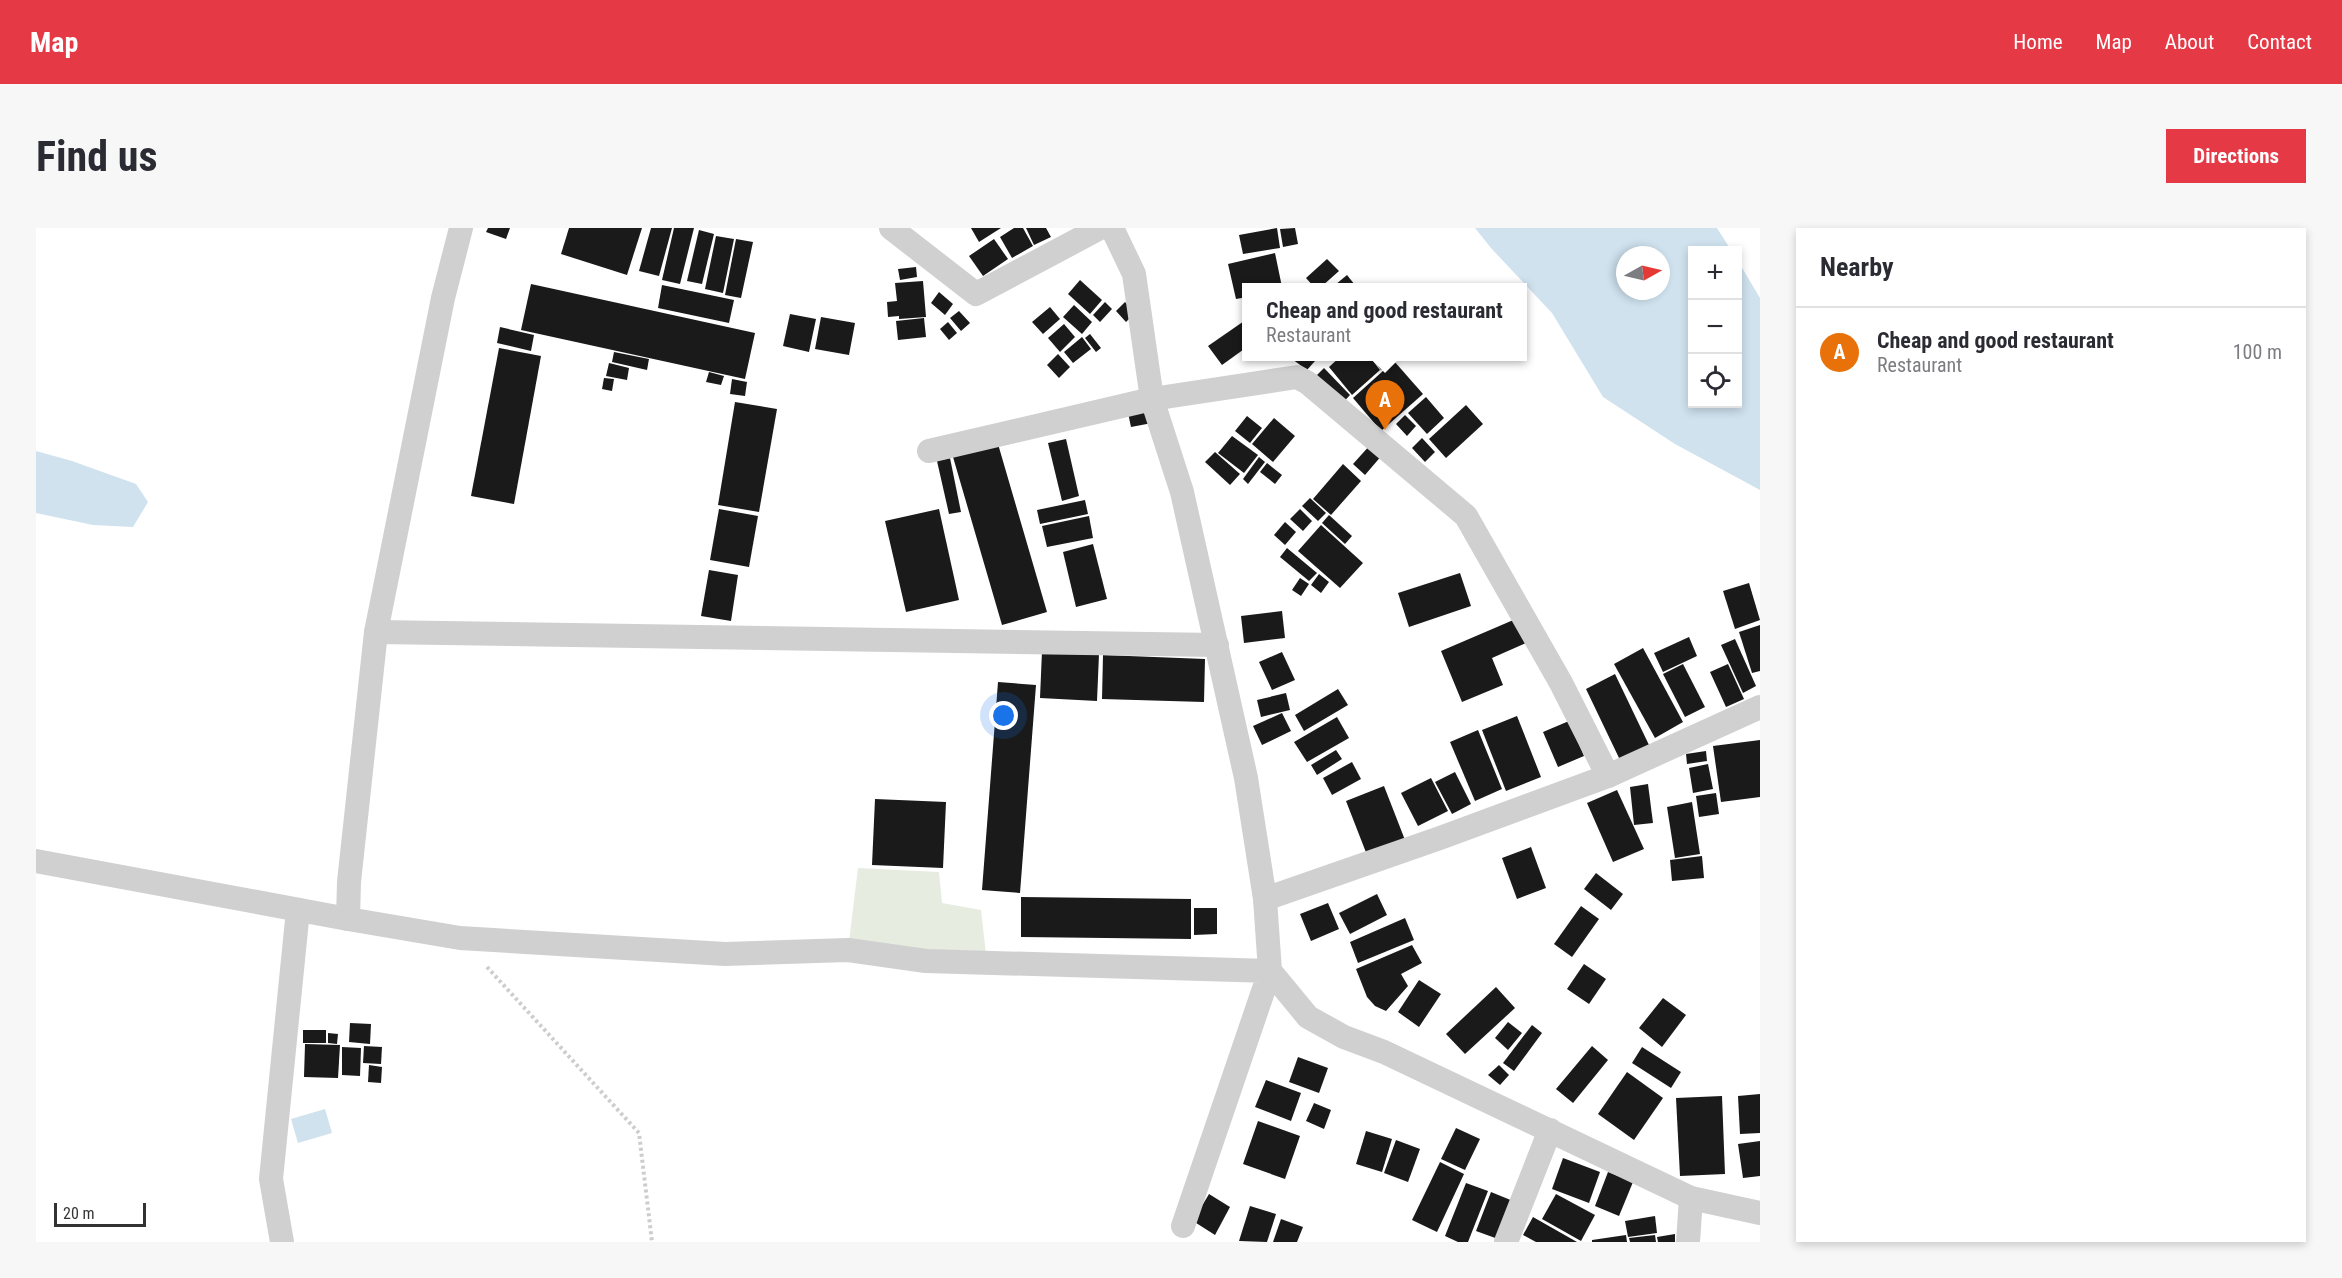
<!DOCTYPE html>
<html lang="en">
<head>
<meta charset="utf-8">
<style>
	:root { --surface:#fff; --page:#f7f7f7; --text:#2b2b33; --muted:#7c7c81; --line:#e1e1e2; --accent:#e63946 }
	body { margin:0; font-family:"Roboto Condensed",sans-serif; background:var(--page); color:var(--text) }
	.controls { position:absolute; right:18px; top:18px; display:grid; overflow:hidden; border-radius:0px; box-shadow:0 3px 9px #0003 }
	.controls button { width:54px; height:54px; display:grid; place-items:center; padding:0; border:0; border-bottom:2px solid var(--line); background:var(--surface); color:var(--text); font:30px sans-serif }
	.compass { position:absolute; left:1580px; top:18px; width:54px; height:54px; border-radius:50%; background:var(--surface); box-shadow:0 3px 9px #0003; rotate:82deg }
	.scale { position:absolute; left:18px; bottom:15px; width:92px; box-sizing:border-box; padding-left:6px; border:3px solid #333; border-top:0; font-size:16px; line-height:21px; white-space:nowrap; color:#333; -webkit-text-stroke:4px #fff; paint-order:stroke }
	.you { position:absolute; left:968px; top:488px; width:21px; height:21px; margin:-15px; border:4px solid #fff; border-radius:50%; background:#1a73e8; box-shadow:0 0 0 9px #1a73e833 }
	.badge { display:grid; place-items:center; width:39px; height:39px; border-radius:50%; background:var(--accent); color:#fff; font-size:20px; font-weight:700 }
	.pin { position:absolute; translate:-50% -50px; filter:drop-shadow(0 2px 3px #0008) }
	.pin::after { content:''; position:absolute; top:32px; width:21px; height:18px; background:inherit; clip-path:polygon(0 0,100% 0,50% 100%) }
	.popup { position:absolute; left:1206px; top:55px; width:285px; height:78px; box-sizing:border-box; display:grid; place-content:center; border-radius:0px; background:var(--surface); filter:drop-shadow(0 2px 4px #0005); font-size:20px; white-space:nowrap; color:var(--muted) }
	.popup b { font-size:22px; color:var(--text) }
	.popup::after { content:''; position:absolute; left:50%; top:100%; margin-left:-12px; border:12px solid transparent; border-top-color:var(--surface) }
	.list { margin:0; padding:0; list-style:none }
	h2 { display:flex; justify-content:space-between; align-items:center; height:78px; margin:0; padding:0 24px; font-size:26px }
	h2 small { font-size:20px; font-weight:400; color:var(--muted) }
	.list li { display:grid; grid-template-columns:39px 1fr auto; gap:18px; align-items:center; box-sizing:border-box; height:90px; padding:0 24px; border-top:2px solid var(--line) }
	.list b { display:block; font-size:22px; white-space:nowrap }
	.list p { margin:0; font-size:20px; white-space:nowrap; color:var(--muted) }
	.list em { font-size:20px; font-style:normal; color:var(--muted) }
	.icon { flex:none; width:33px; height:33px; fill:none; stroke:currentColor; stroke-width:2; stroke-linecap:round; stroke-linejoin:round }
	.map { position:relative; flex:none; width:1724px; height:1014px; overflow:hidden; border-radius:0px }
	header { display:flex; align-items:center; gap:36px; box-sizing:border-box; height:84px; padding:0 30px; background:var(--accent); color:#fff }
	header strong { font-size:28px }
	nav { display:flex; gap:33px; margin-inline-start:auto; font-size:21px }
	.intro { display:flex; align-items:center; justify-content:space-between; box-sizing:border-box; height:144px; padding:0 36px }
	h1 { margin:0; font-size:42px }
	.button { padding:15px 27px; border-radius:0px; background:var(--accent); color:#fff; font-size:21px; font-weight:700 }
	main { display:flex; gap:36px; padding:0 36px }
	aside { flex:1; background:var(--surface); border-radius:0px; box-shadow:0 3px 9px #0003 }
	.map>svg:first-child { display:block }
	.green { fill:#e6ecdf }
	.water { fill:#cfe2ee; fill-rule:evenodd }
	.building { fill:#1a1a1a }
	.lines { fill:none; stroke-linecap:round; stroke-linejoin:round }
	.path { stroke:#cdcdcd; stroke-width:4; stroke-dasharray:3 3; stroke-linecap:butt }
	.street { stroke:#d0d0d0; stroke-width:24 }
</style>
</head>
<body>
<header>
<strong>Map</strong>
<nav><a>Home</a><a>Map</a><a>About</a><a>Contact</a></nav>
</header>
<div class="intro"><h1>Find us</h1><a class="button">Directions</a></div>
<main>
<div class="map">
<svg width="1724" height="1014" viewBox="0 0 1724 1014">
	<rect width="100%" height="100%" fill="#fff"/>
	<!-- green -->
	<path class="green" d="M822 640 903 644 906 675 945 682 951 735 812 722Z"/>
	<!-- water -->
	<g class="water">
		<path d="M1439 0H1681L1695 22H1656V176H1702V33L1724 70V262L1639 216 1567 169 1516 85 1455 20ZM1589 27H1625V63H1589Z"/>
		<path d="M0 223 36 233 100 256 112 274 97 299 57 297 0 285Z"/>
		<path d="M289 881 296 905 262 915 255 891Z"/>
	</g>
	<!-- building -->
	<g class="building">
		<path d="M452 0H474L470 11 450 4Z"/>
		<path d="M533 0H606L591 47 525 26Z"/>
		<path d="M615 0H636L623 48 603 43Z"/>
		<path d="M638 0H658L644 56 626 52Z"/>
		<path d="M935 0H965L943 14Z"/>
		<path d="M978 0H987L997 18 976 30 964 9Z"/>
		<path d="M990 0H1010L1015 9 998 17Z"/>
		<path d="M1241 0 1244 20 1207 26 1203 7Z"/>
		<path d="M1259 0 1262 16 1247 19 1244 1Z"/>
		<path d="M663 2 678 6 666 56 651 53Z"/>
		<path d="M680 8 698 11 687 65 669 61Z"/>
		<path d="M700 11 717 14 705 70 689 67Z"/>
		<path d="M958 11 972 31 947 48 933 28Z"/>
		<path d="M1239 25 1246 59H1211V69L1200 71 1192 36Z"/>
		<path d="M1291 31 1303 43 1285 59H1278L1270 50Z"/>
		<path d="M880 39 881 49 864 52 862 41Z"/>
		<path d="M1311 47 1319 57 1316 59H1301L1299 57Z"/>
		<path d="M1044 52 1066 72 1054 86 1032 66Z"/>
		<path d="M887 53 890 89 863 91V88L852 89 851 74 861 73 859 55Z"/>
		<path d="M495 56 719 105 709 151 485 102Z"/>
		<path d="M626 57 698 72 693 95 622 80Z"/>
		<path d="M903 64 917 76 909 87 895 75Z"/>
		<path d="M1069 74 1076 81 1064 94 1057 87Z"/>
		<path d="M1089 74 1099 85 1090 94 1080 83Z"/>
		<path d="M1038 77 1056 94 1046 106 1027 89Z"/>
		<path d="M1014 79 1024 91 1007 106 996 94Z"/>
		<path d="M923 83 934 95 925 103 914 90Z"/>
		<path d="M754 86 780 91 773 124 747 118Z"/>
		<path d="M785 89 819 95 813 127 779 121Z"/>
		<path d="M888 90 890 109 862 112 860 93Z"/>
		<path d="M1211 91V119L1186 137 1172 118Z"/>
		<path d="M912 94 921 105 913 112 904 101Z"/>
		<path d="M1028 96 1039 109 1024 124 1012 110Z"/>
		<path d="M464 99 498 107 495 123 461 115Z"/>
		<path d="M1054 106 1065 120 1060 124 1049 110Z"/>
		<path d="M1046 109 1055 121 1037 135 1028 124Z"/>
		<path d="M463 120 505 128 478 276 435 268Z"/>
		<path d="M578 124 613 131 611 142 576 134Z"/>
		<path d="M1022 126 1034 139 1023 150 1011 137Z"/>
		<path d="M1259 128H1273L1279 133 1271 142 1256 131Z"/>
		<path d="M1305 128H1333L1344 142 1316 167 1293 139Z"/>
		<path d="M1335 128H1353L1357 133 1345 142Z"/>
		<path d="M1358 133 1387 166 1345 203 1317 170Z"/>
		<path d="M573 135 593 140 591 152 570 148Z"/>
		<path d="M1288 140 1314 167 1304 178 1277 151Z"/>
		<path d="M673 144 688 148 685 157 670 154Z"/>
		<path d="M568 150 578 151 576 163 566 161Z"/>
		<path d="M696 151 711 154 709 168 694 166Z"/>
		<path d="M1390 169 1408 190 1391 206 1372 185Z"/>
		<path d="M699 174 741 181 723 284 682 277Z"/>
		<path d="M1430 177 1447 196 1410 230 1393 211Z"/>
		<path d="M1113 180 1116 195 1095 199 1092 185Z"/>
		<path d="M1369 187 1380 198 1371 208 1360 196Z"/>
		<path d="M1211 188 1226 200 1214 215 1199 203Z"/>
		<path d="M1238 190 1259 208 1237 234 1216 216Z"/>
		<path d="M1196 208 1222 227 1208 245 1182 225Z"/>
		<path d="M1386 210 1399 224 1389 234 1376 220Z"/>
		<path d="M1030 211 1043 268 1026 273 1012 215Z"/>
		<path d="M962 216 1011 384 966 397 917 229Z"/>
		<path d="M1335 216 1347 226 1329 247 1317 236Z"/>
		<path d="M1179 224 1204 246 1194 257 1169 234Z"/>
		<path d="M1223 229 1229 234 1212 256 1207 251Z"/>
		<path d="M914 230 925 284 913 286 901 233Z"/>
		<path d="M1231 235 1246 247 1239 256 1224 244Z"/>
		<path d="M1307 236 1325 253 1295 287 1277 271Z"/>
		<path d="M1274 270 1290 285 1282 293 1266 278Z"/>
		<path d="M1049 272 1052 286 1004 296 1001 282Z"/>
		<path d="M683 281 722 288 713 339 674 332Z"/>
		<path d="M903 281 923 372 870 384 849 293Z"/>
		<path d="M1264 281 1276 293 1267 303 1254 291Z"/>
		<path d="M1293 287 1316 308 1309 316 1286 295Z"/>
		<path d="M1053 288 1057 310 1011 319 1006 298Z"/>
		<path d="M1249 294 1260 304 1249 317 1238 307Z"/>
		<path d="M1285 297 1327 335 1304 360 1262 323Z"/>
		<path d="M1057 316 1071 371 1040 379 1027 324Z"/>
		<path d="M1251 320 1281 345 1273 353 1244 329Z"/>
		<path d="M673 342 702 347 695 393 665 388Z"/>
		<path d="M1424 345 1435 378 1373 399 1362 365Z"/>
		<path d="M1283 346 1293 354 1285 365 1275 357Z"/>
		<path d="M1264 350 1273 356 1265 368 1256 362Z"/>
		<path d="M1713 355 1724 392 1699 401 1687 363Z"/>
		<path d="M1246 383 1249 410 1208 415 1205 388Z"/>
		<path d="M1482 390 1492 414 1456 430 1467 457 1426 474 1405 423Z"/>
		<path d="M1724 397V443L1716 445 1703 404Z"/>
		<path d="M1653 409 1661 428 1627 444 1618 425Z"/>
		<path d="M1699 411 1720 458 1707 465 1685 417Z"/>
		<path d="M1607 420 1647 494 1619 510 1578 436Z"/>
		<path d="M1006 423 1063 426 1061 473 1004 470Z"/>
		<path d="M1246 424 1259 452 1236 462 1223 434Z"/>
		<path d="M1067 427 1169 431 1168 474 1066 471Z"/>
		<path d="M1647 436 1669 479 1649 489 1627 446Z"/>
		<path d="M1692 436 1708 471 1690 479 1674 444Z"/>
		<path d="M1579 446 1613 517 1584 532 1550 461Z"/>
		<path d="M962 454 1000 457 984 665 946 662Z"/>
		<path d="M1302 461 1312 477 1268 503 1259 487Z"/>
		<path d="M1250 465 1254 482 1225 489 1221 472Z"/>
		<path d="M1246 485 1255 503 1226 517 1217 498Z"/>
		<path d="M1481 488 1505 549 1470 563 1446 502Z"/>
		<path d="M1301 489 1313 510 1271 534 1258 514Z"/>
		<path d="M1533 493 1548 528 1522 539 1507 504Z"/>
		<path d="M1442 502 1466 561 1439 573 1414 514Z"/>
		<path d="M1724 512V569L1685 574 1677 518Z"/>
		<path d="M1300 522 1306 531 1281 547 1275 537Z"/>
		<path d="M1670 523 1671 533 1651 536 1650 526Z"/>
		<path d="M1316 534 1325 551 1296 567 1287 550Z"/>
		<path d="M1672 536 1677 561 1657 565 1653 540Z"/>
		<path d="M1419 544 1435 576 1416 586 1399 554Z"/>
		<path d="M1395 550 1412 583 1382 598 1365 565Z"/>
		<path d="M1612 556 1617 595 1598 597 1594 559Z"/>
		<path d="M1348 558 1369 612 1331 627 1310 573Z"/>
		<path d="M1581 562 1608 621 1577 634 1551 575Z"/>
		<path d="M1680 565 1683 586 1663 589 1660 568Z"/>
		<path d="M839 571 910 574 907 640 836 637Z"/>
		<path d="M1656 574 1664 626 1639 630 1631 579Z"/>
		<path d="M1495 619 1510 660 1481 671 1466 630Z"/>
		<path d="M1666 628 1668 650 1636 653 1634 632Z"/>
		<path d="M1560 645 1587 666 1575 682 1548 661Z"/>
		<path d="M1341 666 1351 687 1314 706 1303 685Z"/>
		<path d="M985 669 1155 671V711L985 709Z"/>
		<path d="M1292 675 1303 701 1275 713 1264 686Z"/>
		<path d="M1545 678 1563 691 1536 729 1518 716Z"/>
		<path d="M1158 680H1181V706L1158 707Z"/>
		<path d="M1369 690 1378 712 1322 735 1314 714Z"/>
		<path d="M1376 717 1386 735 1365 746 1372 758 1350 783 1339 778 1331 769 1320 741Z"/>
		<path d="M1548 736 1570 751 1553 776 1531 761Z"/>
		<path d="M1383 752 1405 766 1383 799 1362 784Z"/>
		<path d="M1460 759 1479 780 1429 826 1410 806Z"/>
		<path d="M1627 770 1650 787 1626 819 1603 800Z"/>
		<path d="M1472 794 1486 805 1472 822 1459 810Z"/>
		<path d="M314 795 335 796 334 816 313 814Z"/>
		<path d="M1496 797 1506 805 1478 843 1467 835Z"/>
		<rect x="267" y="802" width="23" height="13"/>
		<path d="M292 805 302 806 301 816 292 815Z"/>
		<path d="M269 816 304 817 302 850 268 849Z"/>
		<path d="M328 818 346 819 345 836 327 835Z"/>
		<path d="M1556 818 1572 832 1537 875 1520 861Z"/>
		<path d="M306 819 325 820 324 848 306 847Z"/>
		<path d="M1606 819 1645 844 1635 860 1596 835Z"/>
		<path d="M1262 829 1292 840 1283 865 1253 854Z"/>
		<path d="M333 837 346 839 345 855 332 854Z"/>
		<path d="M1463 837 1473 847 1464 857 1452 847Z"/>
		<path d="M1591 844 1627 870 1598 912 1562 886Z"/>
		<path d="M1230 852 1265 865 1255 893 1219 879Z"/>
		<path d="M1724 866V905L1704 906 1702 868Z"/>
		<path d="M1686 868 1689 946 1644 948 1640 870Z"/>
		<path d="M1278 875 1295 882 1288 901 1270 893Z"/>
		<path d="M1222 893 1264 908 1249 951 1207 936Z"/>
		<path d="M1420 900 1444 911 1429 942 1405 931Z"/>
		<path d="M1330 903 1356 911 1346 944 1320 936Z"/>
		<path d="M1360 912 1384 921 1372 954 1348 945Z"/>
		<path d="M1724 913V948L1707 950 1702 916Z"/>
		<path d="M1527 930 1564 944 1553 975 1516 961Z"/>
		<path d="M1404 934 1428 946 1401 1004 1376 992Z"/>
		<path d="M1572 944 1597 954 1583 988 1559 978Z"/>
		<path d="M1430 955 1452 963 1432 1014H1422L1409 1008Z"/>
		<path d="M1455 964 1477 973 1462 1011 1440 1003Z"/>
		<path d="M1173 966 1194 979 1179 1007 1157 993Z"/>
		<path d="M1520 966 1559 987 1545 1013 1506 991Z"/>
		<path d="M1214 978 1240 986 1231 1014 1203 1013Z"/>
		<path d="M1619 988 1621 1005 1592 1009 1589 993Z"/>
		<path d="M1497 989 1541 1014H1500L1487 1007Z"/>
		<path d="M1245 991 1267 999 1261 1014H1237Z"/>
		<path d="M1639 1006V1014H1622L1621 1009Z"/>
		<path d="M1590 1007 1591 1014H1556V1012Z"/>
		<path d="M1619 1007 1620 1014H1594L1593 1010Z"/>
	</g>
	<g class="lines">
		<!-- path -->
		<path class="path" d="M451 739 603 905 616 1014"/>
		<!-- street -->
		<g class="street">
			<path d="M855 0 940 66 1064 0"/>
			<path d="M1076 0 1098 46 1116 171 1146 264 1210 550 1229 671 1234 743 1272 789 1308 809 1348 824 1655 970 1724 985"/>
			<path d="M893 223 1116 171 1261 149 1272 155 1430 288 1525 455 1572 548"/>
			<path d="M340 404 1181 417"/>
			<path d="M0 633 312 691 313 654 340 404 407 70 425 0"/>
			<path d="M1229 671 1404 610 1572 548 1724 479"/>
			<path d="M312 691 424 710 689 726 812 722 890 733 1234 743 1147 998"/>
			<path d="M246 1014 235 951 262 682"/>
			<path d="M1470 1014 1514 902"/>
			<path d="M1652 1014 1655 970"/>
		</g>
	</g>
</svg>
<div class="controls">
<button>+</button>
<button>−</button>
<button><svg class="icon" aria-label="locate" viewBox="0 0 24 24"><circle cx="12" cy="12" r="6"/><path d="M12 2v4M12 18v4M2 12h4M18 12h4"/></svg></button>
</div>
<svg class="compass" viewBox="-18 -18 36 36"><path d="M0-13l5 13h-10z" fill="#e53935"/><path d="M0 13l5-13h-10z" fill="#7c7c81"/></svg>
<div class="scale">20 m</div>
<div class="you"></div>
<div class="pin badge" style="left:1349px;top:202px;background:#e8710a">A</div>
<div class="popup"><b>Cheap and good restaurant</b>Restaurant</div>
</div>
<aside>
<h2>Nearby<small></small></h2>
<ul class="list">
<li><span class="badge" style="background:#e8710a">A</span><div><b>Cheap and good restaurant</b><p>Restaurant</p></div><em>100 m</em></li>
</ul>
</aside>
</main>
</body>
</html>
